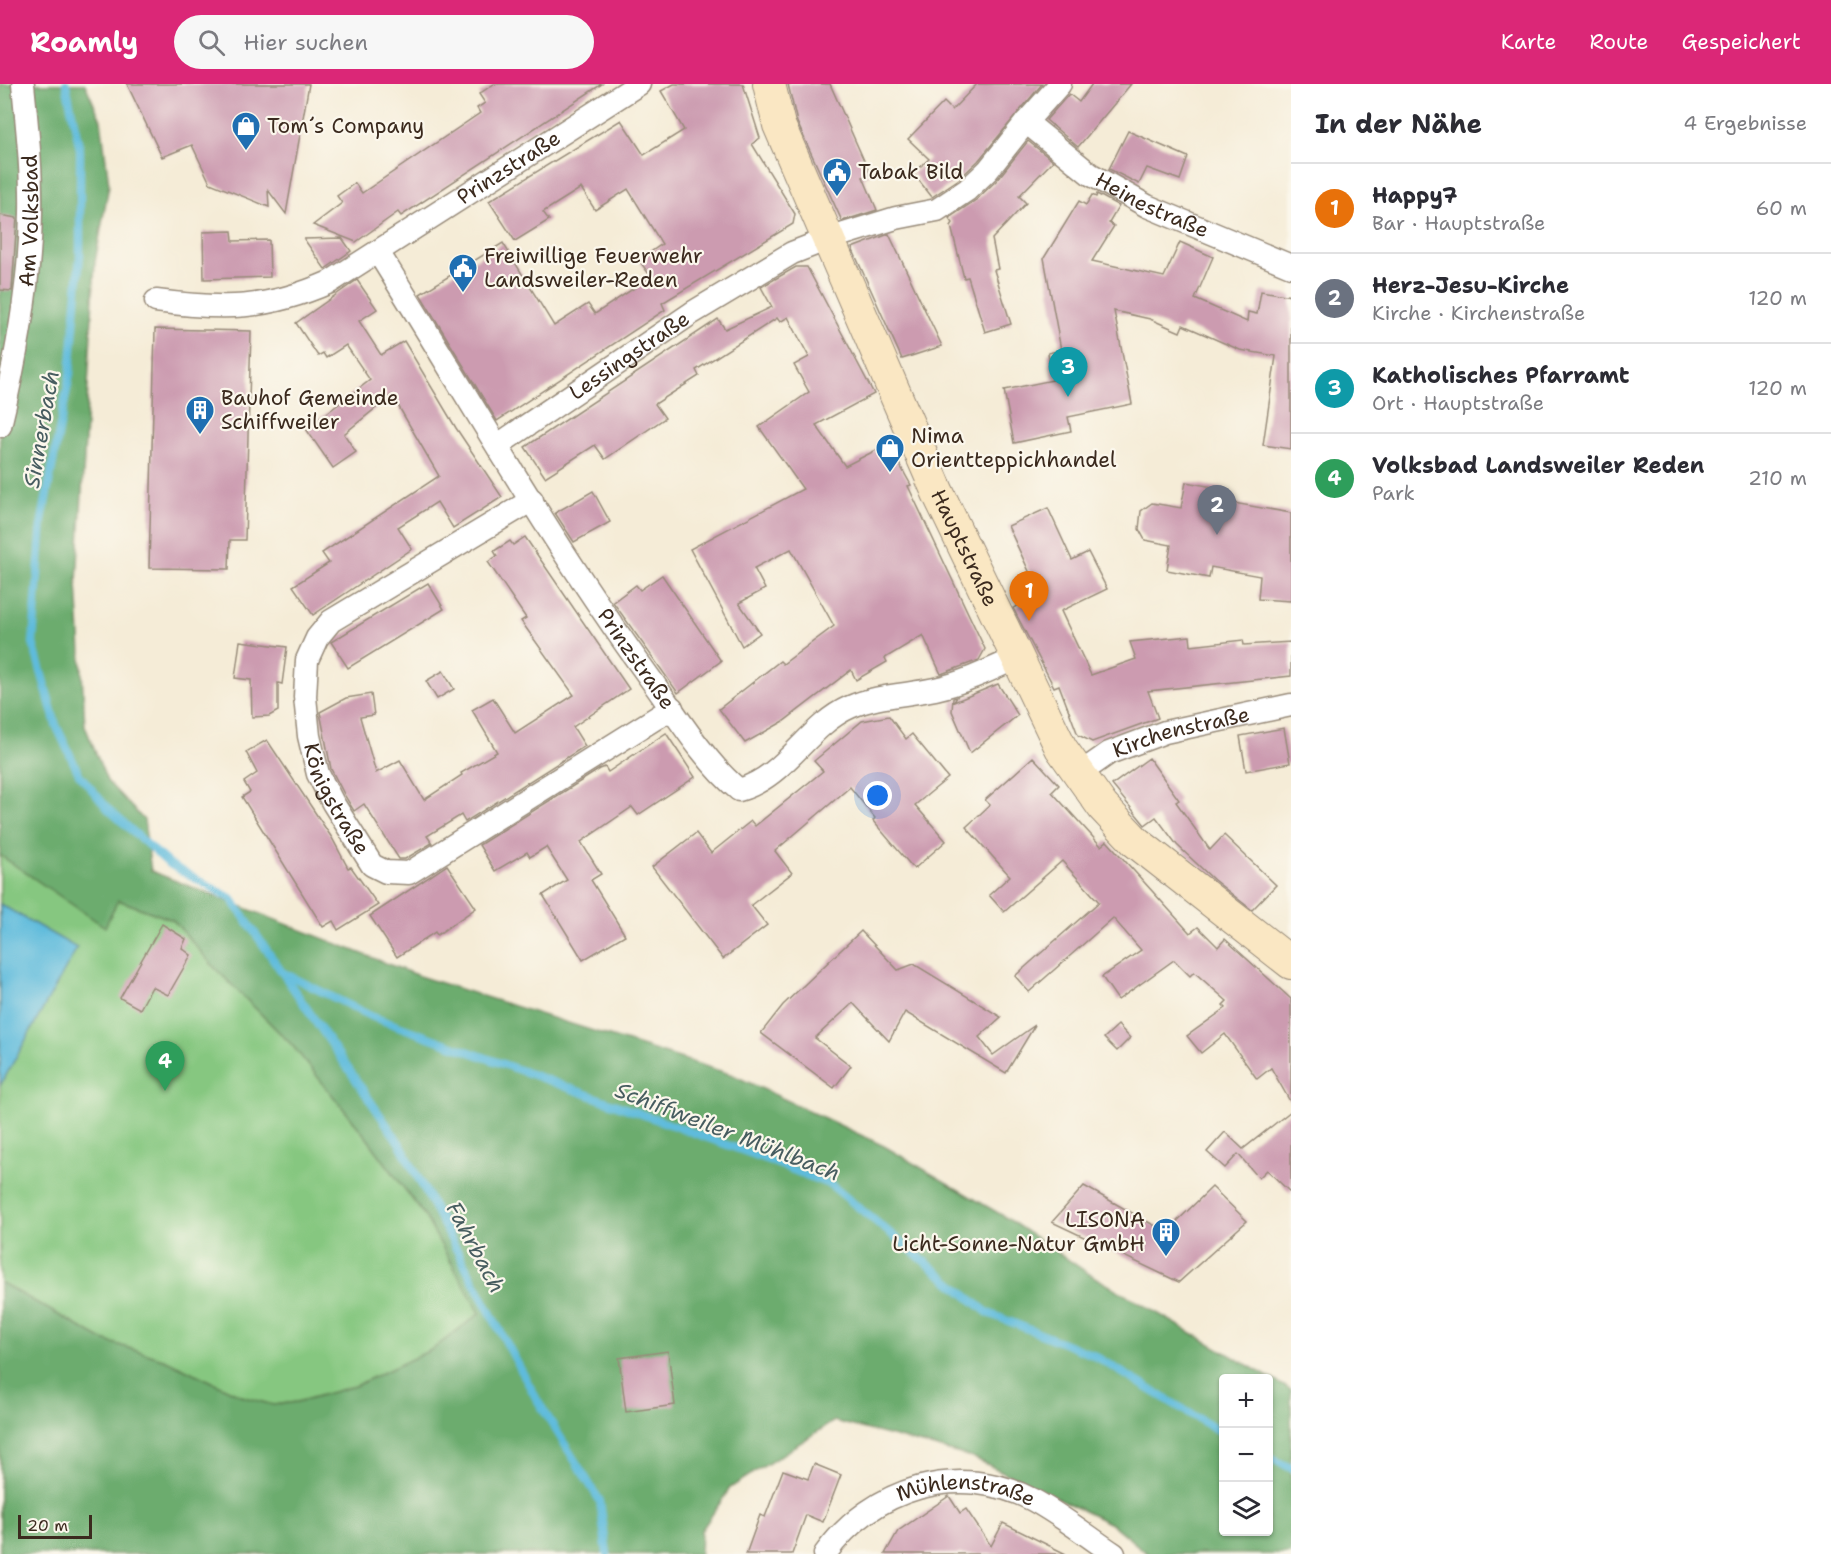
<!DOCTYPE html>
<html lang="de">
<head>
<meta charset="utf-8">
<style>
	:root { --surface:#fff; --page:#f7f7f7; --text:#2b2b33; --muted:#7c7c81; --line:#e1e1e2; --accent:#db2777 }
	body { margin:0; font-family:"Shantell Sans",sans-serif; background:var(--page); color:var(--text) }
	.controls { position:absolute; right:18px; bottom:18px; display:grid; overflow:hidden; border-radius:6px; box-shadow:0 2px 4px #0004 }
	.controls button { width:54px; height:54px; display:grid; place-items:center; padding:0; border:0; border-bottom:2px solid var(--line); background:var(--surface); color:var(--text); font:30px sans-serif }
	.scale { position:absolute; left:18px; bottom:15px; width:74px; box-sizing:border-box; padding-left:6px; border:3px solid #3b2a1e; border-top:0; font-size:16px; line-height:21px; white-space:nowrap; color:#3b2a1e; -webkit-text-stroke:4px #fbf7ec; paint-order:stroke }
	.you { position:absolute; left:878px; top:712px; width:21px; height:21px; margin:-15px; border:4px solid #fff; border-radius:50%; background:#1a73e8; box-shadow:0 0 0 9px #1a73e833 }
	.badge { display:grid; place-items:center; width:39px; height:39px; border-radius:50%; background:var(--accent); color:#fff; font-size:20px; font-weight:700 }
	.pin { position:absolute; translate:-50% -50px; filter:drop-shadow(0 2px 3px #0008) }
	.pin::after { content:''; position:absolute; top:32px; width:21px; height:18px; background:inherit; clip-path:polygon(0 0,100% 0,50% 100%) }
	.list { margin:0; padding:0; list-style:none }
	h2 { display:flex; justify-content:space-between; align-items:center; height:78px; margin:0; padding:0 24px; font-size:26px }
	h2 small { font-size:20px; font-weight:400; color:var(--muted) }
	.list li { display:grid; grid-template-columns:39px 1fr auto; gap:18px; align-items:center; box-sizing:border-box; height:90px; padding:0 24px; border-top:2px solid var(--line) }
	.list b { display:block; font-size:22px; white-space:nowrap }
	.list p { margin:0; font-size:20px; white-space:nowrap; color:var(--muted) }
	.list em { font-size:20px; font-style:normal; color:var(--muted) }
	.icon { flex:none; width:33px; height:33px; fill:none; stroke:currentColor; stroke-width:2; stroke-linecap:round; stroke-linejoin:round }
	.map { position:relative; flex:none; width:1291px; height:1470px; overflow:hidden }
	header { display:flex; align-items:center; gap:36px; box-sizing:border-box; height:84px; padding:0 30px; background:var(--accent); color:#fff }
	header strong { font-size:28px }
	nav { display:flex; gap:33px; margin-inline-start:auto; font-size:21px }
	.search { width:420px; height:54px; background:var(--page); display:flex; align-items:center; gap:15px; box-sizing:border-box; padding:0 21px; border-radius:33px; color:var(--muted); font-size:22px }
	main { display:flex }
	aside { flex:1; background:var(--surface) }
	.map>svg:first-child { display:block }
	.green { fill:#86c780; stroke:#60784f; stroke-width:1.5 }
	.forest { fill:#6cac6e; stroke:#546b46; stroke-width:1.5; fill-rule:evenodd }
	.water { fill:#5ebbdc; stroke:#4c727d; stroke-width:1.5 }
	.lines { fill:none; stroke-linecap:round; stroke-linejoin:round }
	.stream { stroke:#5ebbdc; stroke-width:8 }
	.building { fill:#cc9bb0 }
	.street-casing { stroke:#988b7a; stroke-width:25 }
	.secondary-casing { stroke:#988b7a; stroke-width:34 }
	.street { stroke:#fff; stroke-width:22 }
	.secondary { stroke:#fae7c3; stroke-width:32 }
	.labels { text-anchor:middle; stroke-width:4.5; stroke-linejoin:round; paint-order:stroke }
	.poi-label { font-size:21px; fill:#3b2a1e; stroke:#fbf7ec; text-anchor:start }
	.street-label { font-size:21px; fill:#3b2a1e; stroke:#fbf7ec }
	.water-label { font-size:22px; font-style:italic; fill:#475d60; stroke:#fbf7ec }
</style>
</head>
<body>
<header>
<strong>Roamly</strong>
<div class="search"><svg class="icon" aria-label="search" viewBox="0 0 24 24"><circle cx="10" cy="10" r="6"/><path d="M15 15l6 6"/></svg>Hier suchen</div>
<nav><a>Karte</a><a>Route</a><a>Gespeichert</a></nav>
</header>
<main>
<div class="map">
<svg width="1291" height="1470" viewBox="0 0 1291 1470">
	<rect width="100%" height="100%" fill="#fbf7ec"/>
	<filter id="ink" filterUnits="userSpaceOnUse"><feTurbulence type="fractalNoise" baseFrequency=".0167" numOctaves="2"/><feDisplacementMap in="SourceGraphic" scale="12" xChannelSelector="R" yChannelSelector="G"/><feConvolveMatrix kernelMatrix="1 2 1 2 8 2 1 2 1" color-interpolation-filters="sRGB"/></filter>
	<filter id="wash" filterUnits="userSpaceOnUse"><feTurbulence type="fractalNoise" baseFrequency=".008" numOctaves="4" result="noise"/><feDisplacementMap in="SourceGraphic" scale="24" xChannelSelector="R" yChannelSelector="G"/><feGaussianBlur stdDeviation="1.35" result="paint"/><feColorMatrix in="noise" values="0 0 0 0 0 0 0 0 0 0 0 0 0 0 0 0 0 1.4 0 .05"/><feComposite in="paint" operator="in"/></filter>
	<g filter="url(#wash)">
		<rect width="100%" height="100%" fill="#f5ecd7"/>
		<!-- green -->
		<path class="green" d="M0 771 104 842 118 816 173 836 214 883 292 961 367 1054 424 1131 480 1229 433 1265 355 1302 297 1318 273 1321 244 1313 166 1276 103 1256 0 1198Z"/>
		<!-- forest -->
		<path class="forest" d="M0 0H85L101 36 109 101 95 178 77 498 85 642 107 697 144 736 151 787 419 892 733 991 884 1062 1005 1133 1091 1191 1291 1306V1470H1148L1113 1441 972 1373 834 1337 730 1404 701 1447 700 1470H0V1198L103 1256 166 1276 244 1313 273 1321 297 1318 355 1302 433 1265 480 1229 424 1131 367 1054 292 961 214 883 173 836 118 816 105 843 0 771ZM1224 1294H1268V1448H1224Z"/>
		<!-- water -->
		<path class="water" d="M0 820 77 864 0 1002Z"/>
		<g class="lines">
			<!-- stream -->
			<g class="stream">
				<path d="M66 0 80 66V171L70 290 42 436 33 559 56 641 79 690 108 725 169 780 231 814 400 1060 536 1314 600 1417 607 1470"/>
				<path d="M282 888 373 933 755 1071 831 1101 988 1229 1093 1271 1224 1350"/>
				<path d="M1268 1373 1291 1384"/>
			</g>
		</g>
		<g id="blocks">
			<!-- building -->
			<g class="building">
				<path d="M127 0H309L286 130 268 106 269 123 210 99 192 61 162 73Z"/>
				<path d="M494 0H602L401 132 398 128 356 158 313 141 342 119 337 112 355 99 362 109 480 29 477 24 485 19 479 10Z"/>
				<path d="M674 0H743L760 54 752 60 795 130 793 140 662 219 665 226 497 337 420 210 503 159 554 242 588 220 595 230 651 193 639 176 662 160 628 105 595 126 581 104 543 128 549 136 515 157 489 117 621 36 644 71 684 46 661 7Z"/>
				<path d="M788 0H830L870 90 863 93 877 126 842 137 797 38Z"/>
				<path d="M977 0H1042L978 77 959 95 932 113 913 89 929 75 908 55 944 18 952 26Z"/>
				<path d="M1092 0H1131L1078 63 1046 36 1069 10 1079 18Z"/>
				<path d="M1128 47 1188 73 1180 96 1147 84 1139 100 1109 85Z"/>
				<path d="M1028 57 1053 77 1019 112 1026 119 992 155 998 185 994 186 1011 240 985 248 968 193 964 194 951 142 953 139 949 134 976 116 997 96Z"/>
				<path d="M1097 110 1119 122 1109 139 1114 142 1092 177 1164 193 1180 158 1213 173 1195 215 1247 238 1248 228 1257 230 1261 207 1291 212V365L1263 361 1276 272 1240 266 1183 241 1180 248 1150 235 1114 227 1132 320 1068 333 1071 347 1014 359 1004 306 1053 296 1048 269 1061 266 1044 174 1079 117 1086 121 1092 111 1096 113Z"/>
				<path d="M0 131 17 134 12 207 0 206Z"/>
				<path d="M232 147 233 157 269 156 270 193 204 195 203 148Z"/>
				<path d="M889 150 942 262 902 275 852 164Z"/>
				<path d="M342 154 351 167 325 185 304 155Z"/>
				<path d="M796 183H807L874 310 816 341 845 382 888 360 911 401 908 402 985 565 979 576 941 590 923 551 885 574 887 578 856 596 851 586 784 637 745 659 719 625 780 577 783 580 834 542 791 465 754 484 765 505 739 519 760 549 742 562 690 465 803 405 759 343 809 308 794 281 809 273 788 233 780 238 777 234 696 286 699 292 655 320 665 334 605 375 595 361 545 393 525 363 718 235 725 245 772 223 761 203Z"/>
				<path d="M357 196 377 225 359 237 381 271 404 257 456 344 502 413 453 444 437 418 398 443 412 465 313 531 293 502 329 479 322 469 439 392 392 311 344 350 356 368 333 384 306 345 370 296 346 261 326 274 323 269 318 272 296 239Z"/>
				<path d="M155 245 251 247 245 456H230L229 485 149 484Z"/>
				<path d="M1186 398 1224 405 1222 417 1291 429V517L1258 515 1260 492 1211 483 1209 494 1167 486 1171 461 1145 456 1139 445 1141 427 1152 419 1181 424Z"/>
				<path d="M593 407 610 438 574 458 555 429Z"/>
				<path d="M1048 424 1072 476 1088 468 1107 505 1061 527 1091 591 1136 575 1130 558 1190 552 1191 562 1243 556 1244 561 1291 558V592L1148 607 1158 634 1092 658 1078 651 1059 601 1054 603 1013 524 1040 511 1008 442Z"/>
				<path d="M525 453 629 605 573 643 585 662 465 738 461 731 427 752 432 759 405 775H399L364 720 354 727 345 712 331 685 320 628 346 614 371 610 374 631 360 633 376 689 400 676 424 716 462 691 461 689 497 668 472 626 493 614 515 649 574 611 521 537 526 534 488 478 497 472 494 467 510 457 513 461Z"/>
				<path d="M662 491 721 577 678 609 613 518 636 501 640 506Z"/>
				<path d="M428 499 444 525 348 584 331 558Z"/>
				<path d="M240 557 287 563 282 600 278 599V627L269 632 252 633 251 596 235 594Z"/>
				<path d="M443 587 454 605 437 615 426 597Z"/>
				<path d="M998 600 1018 631 970 669 952 627 953 614 957 613 954 618Z"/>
				<path d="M889 632 906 655 912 650 948 694 915 721 946 757 914 785 873 737 875 734 850 703 775 767 792 789 751 821 767 841 723 875 652 783 696 749 711 769 751 737 755 742 823 687 814 677 862 637Z"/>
				<path d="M1284 644 1290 679 1246 687 1240 652Z"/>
				<path d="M666 649 695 693 638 731 632 723 581 758 601 790 591 796 625 851 583 876 543 811 567 796 546 763 530 773 527 768 495 787 479 761 600 685 605 683 608 688Z"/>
				<path d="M267 656 332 754 348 784 351 783 378 821 338 846 333 837 323 843 242 713 250 708 244 698 257 689 246 668Z"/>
				<path d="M1033 673 1059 701 1052 708 1101 762 1107 757 1190 849 1198 843 1218 863 1225 855 1291 915V1019L1271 984 1257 995 1225 950 1201 969 1187 952 1226 924 1223 921 1227 917 1194 888 1190 892 1174 876 1118 916 1102 893 1141 866 1113 834 1029 908 1015 892 1099 818 1062 777 1004 828 989 811 1010 792 966 743 990 721 985 716Z"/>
				<path d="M1149 674 1179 716 1176 718 1210 766 1224 751 1276 801 1252 826 1214 796 1177 761 1156 733 1145 741 1112 701Z"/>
				<path d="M447 781 476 824 437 851 435 848 397 873 370 832Z"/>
				<path d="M162 840 186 855 182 864 191 871 168 911 152 903 140 925 120 914Z"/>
				<path d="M861 847 898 886 914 880 1001 933 979 953 993 971 1035 941 1006 989 905 928 889 957 853 919 815 954 851 982 834 1004 761 949 783 921Z"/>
				<path d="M1118 941 1130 954 1117 967 1104 954Z"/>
				<path d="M1291 1027V1109L1267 1086 1259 1094 1238 1070 1225 1084 1207 1068 1225 1048 1243 1065Z"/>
				<path d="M1084 1102 1166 1148 1212 1103 1247 1137 1179 1198 1052 1138Z"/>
				<path d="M668 1267 675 1321 626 1328 619 1274Z"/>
				<path d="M814 1380 841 1391 823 1438 806 1431 792 1470H746L760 1431 765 1433 783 1386 808 1395Z"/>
				<path d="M949 1412 960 1429 966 1425 991 1462 1003 1439 1066 1470H885L898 1447Z"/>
			</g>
		</g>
	</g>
	<g filter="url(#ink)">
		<use href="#blocks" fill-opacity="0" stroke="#988b7a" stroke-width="1.5"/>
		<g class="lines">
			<!-- street casing -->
			<g class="street-casing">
				<g id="street">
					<path id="s1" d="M1026 38 1090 90 1147 122 1291 182"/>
					<path id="s2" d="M378 168C467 310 550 457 649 593 674 627 706 680 739 706 786 693 807 642 850 623 876 611 908 611 935 605 963 599 990 586 1016 574"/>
					<path id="s3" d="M156 217C224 226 266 226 330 198L639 0"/>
					<path id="s4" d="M0 342C17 272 30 201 31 129 32 86 27 43 23 0"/>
					<path id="s5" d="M498 361 692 229 792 169 828 155 896 134 937 126 967 106 988 86 1026 38 1060 0"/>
					<path id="s6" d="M532 416 331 537 317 554 307 576 305 613 309 652 318 690 333 719 372 781 386 788 409 789 672 624"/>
					<path id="s7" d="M1079 690 1109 669 1165 648 1291 621"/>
					<path id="s8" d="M825 1470C872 1404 959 1377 1033 1416 1061 1431 1087 1452 1114 1470"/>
				</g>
			</g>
			<!-- secondary casing -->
			<g class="secondary-casing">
				<g id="secondary">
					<path id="s9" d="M769 0 779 41 938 409 1061 664 1103 723 1136 758 1291 879"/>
				</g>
			</g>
			<!-- street -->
			<use href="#street" class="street"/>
			<!-- secondary -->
			<use href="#secondary" class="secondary"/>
		</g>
	</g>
	<!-- icons -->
	<defs>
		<g id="shop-pin" transform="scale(1.5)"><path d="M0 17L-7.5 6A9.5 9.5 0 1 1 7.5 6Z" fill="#1f6fb2" stroke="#fbf7ec"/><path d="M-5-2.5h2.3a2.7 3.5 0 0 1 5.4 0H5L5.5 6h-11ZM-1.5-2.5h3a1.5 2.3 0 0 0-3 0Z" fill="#fff"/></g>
		<g id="civic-pin" transform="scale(1.5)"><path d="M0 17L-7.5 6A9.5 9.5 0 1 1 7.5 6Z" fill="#1f6fb2" stroke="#fbf7ec"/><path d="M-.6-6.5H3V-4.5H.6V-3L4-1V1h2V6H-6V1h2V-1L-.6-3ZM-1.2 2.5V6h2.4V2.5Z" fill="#fff"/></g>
		<g id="building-pin" transform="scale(1.5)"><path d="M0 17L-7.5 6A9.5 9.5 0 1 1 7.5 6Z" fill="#1f6fb2" stroke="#fbf7ec"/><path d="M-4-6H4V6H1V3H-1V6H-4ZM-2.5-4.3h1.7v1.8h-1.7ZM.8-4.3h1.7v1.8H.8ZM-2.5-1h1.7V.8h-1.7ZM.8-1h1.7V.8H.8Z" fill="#fff"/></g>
	</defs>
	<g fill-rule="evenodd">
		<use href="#shop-pin" x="246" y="42"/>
		<use href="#civic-pin" x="837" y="88"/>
		<use href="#civic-pin" x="463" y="184"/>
		<use href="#building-pin" x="200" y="326"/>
		<use href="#shop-pin" x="890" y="364"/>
		<use href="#building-pin" x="1166" y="1148"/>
	</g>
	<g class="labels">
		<!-- poi labels -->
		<g class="poi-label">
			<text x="267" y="49">Tom´s Company</text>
			<text x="858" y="95">Tabak Bild</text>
			<text x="484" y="179">Freiwillige Feuerwehr<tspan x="484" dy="24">Landsweiler-Reden</tspan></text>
			<text x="221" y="321">Bauhof Gemeinde<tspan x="221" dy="24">Schiffweiler</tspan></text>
			<text x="911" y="359">Nima<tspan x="911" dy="24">Orientteppichhandel</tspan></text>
			<text x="1145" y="1143" text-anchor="end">LISONA<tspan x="1145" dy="24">Licht-Sonne-Natur GmbH</tspan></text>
		</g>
		<!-- street labels -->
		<g class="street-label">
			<text dy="7" stroke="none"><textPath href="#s3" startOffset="390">Prinzstraße</textPath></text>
			<text dy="7" stroke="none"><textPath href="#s1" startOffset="152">Heinestraße</textPath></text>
			<text dy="7" stroke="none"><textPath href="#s4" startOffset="208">Am Volksbad</textPath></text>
			<text dy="7" stroke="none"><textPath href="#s5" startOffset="159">Lessingstraße</textPath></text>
			<text dy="7" stroke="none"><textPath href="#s9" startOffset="504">Hauptstraße</textPath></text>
			<text dy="7" stroke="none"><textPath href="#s2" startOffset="482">Prinzstraße</textPath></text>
			<text dy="7" stroke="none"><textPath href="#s7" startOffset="112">Kirchenstraße</textPath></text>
			<text dy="7" stroke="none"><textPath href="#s6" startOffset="426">Königstraße</textPath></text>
			<text dy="7" stroke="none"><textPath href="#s8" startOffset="165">Mühlenstraße</textPath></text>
		</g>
		<!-- water labels -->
		<g class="water-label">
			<text transform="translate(41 345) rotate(-80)" y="8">Sinnerbach</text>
			<text transform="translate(728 1047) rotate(21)" y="8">Schiffweiler Mühlbach</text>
			<text transform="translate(476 1163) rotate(62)" y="8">Fahrbach</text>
		</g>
	</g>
</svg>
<div class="controls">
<button>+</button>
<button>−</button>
<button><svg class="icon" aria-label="layers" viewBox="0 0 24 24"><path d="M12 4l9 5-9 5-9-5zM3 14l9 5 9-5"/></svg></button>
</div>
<div class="scale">20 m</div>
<div class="you"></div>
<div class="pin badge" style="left:1029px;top:537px;background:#e8710a">1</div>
<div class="pin badge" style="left:1217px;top:451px;background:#6b7280">2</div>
<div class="pin badge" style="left:1068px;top:313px;background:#0f9aa8">3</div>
<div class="pin badge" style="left:165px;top:1007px;background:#2e9e5b">4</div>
</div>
<aside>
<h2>In der Nähe<small>4 Ergebnisse</small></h2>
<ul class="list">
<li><span class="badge" style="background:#e8710a">1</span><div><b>Happy7</b><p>Bar · Hauptstraße</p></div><em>60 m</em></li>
<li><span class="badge" style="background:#6b7280">2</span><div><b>Herz-Jesu-Kirche</b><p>Kirche · Kirchenstraße</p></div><em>120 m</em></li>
<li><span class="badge" style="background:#0f9aa8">3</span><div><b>Katholisches Pfarramt</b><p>Ort · Hauptstraße</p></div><em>120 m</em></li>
<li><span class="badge" style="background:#2e9e5b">4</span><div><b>Volksbad Landsweiler Reden</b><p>Park</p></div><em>210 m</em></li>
</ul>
</aside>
</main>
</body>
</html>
